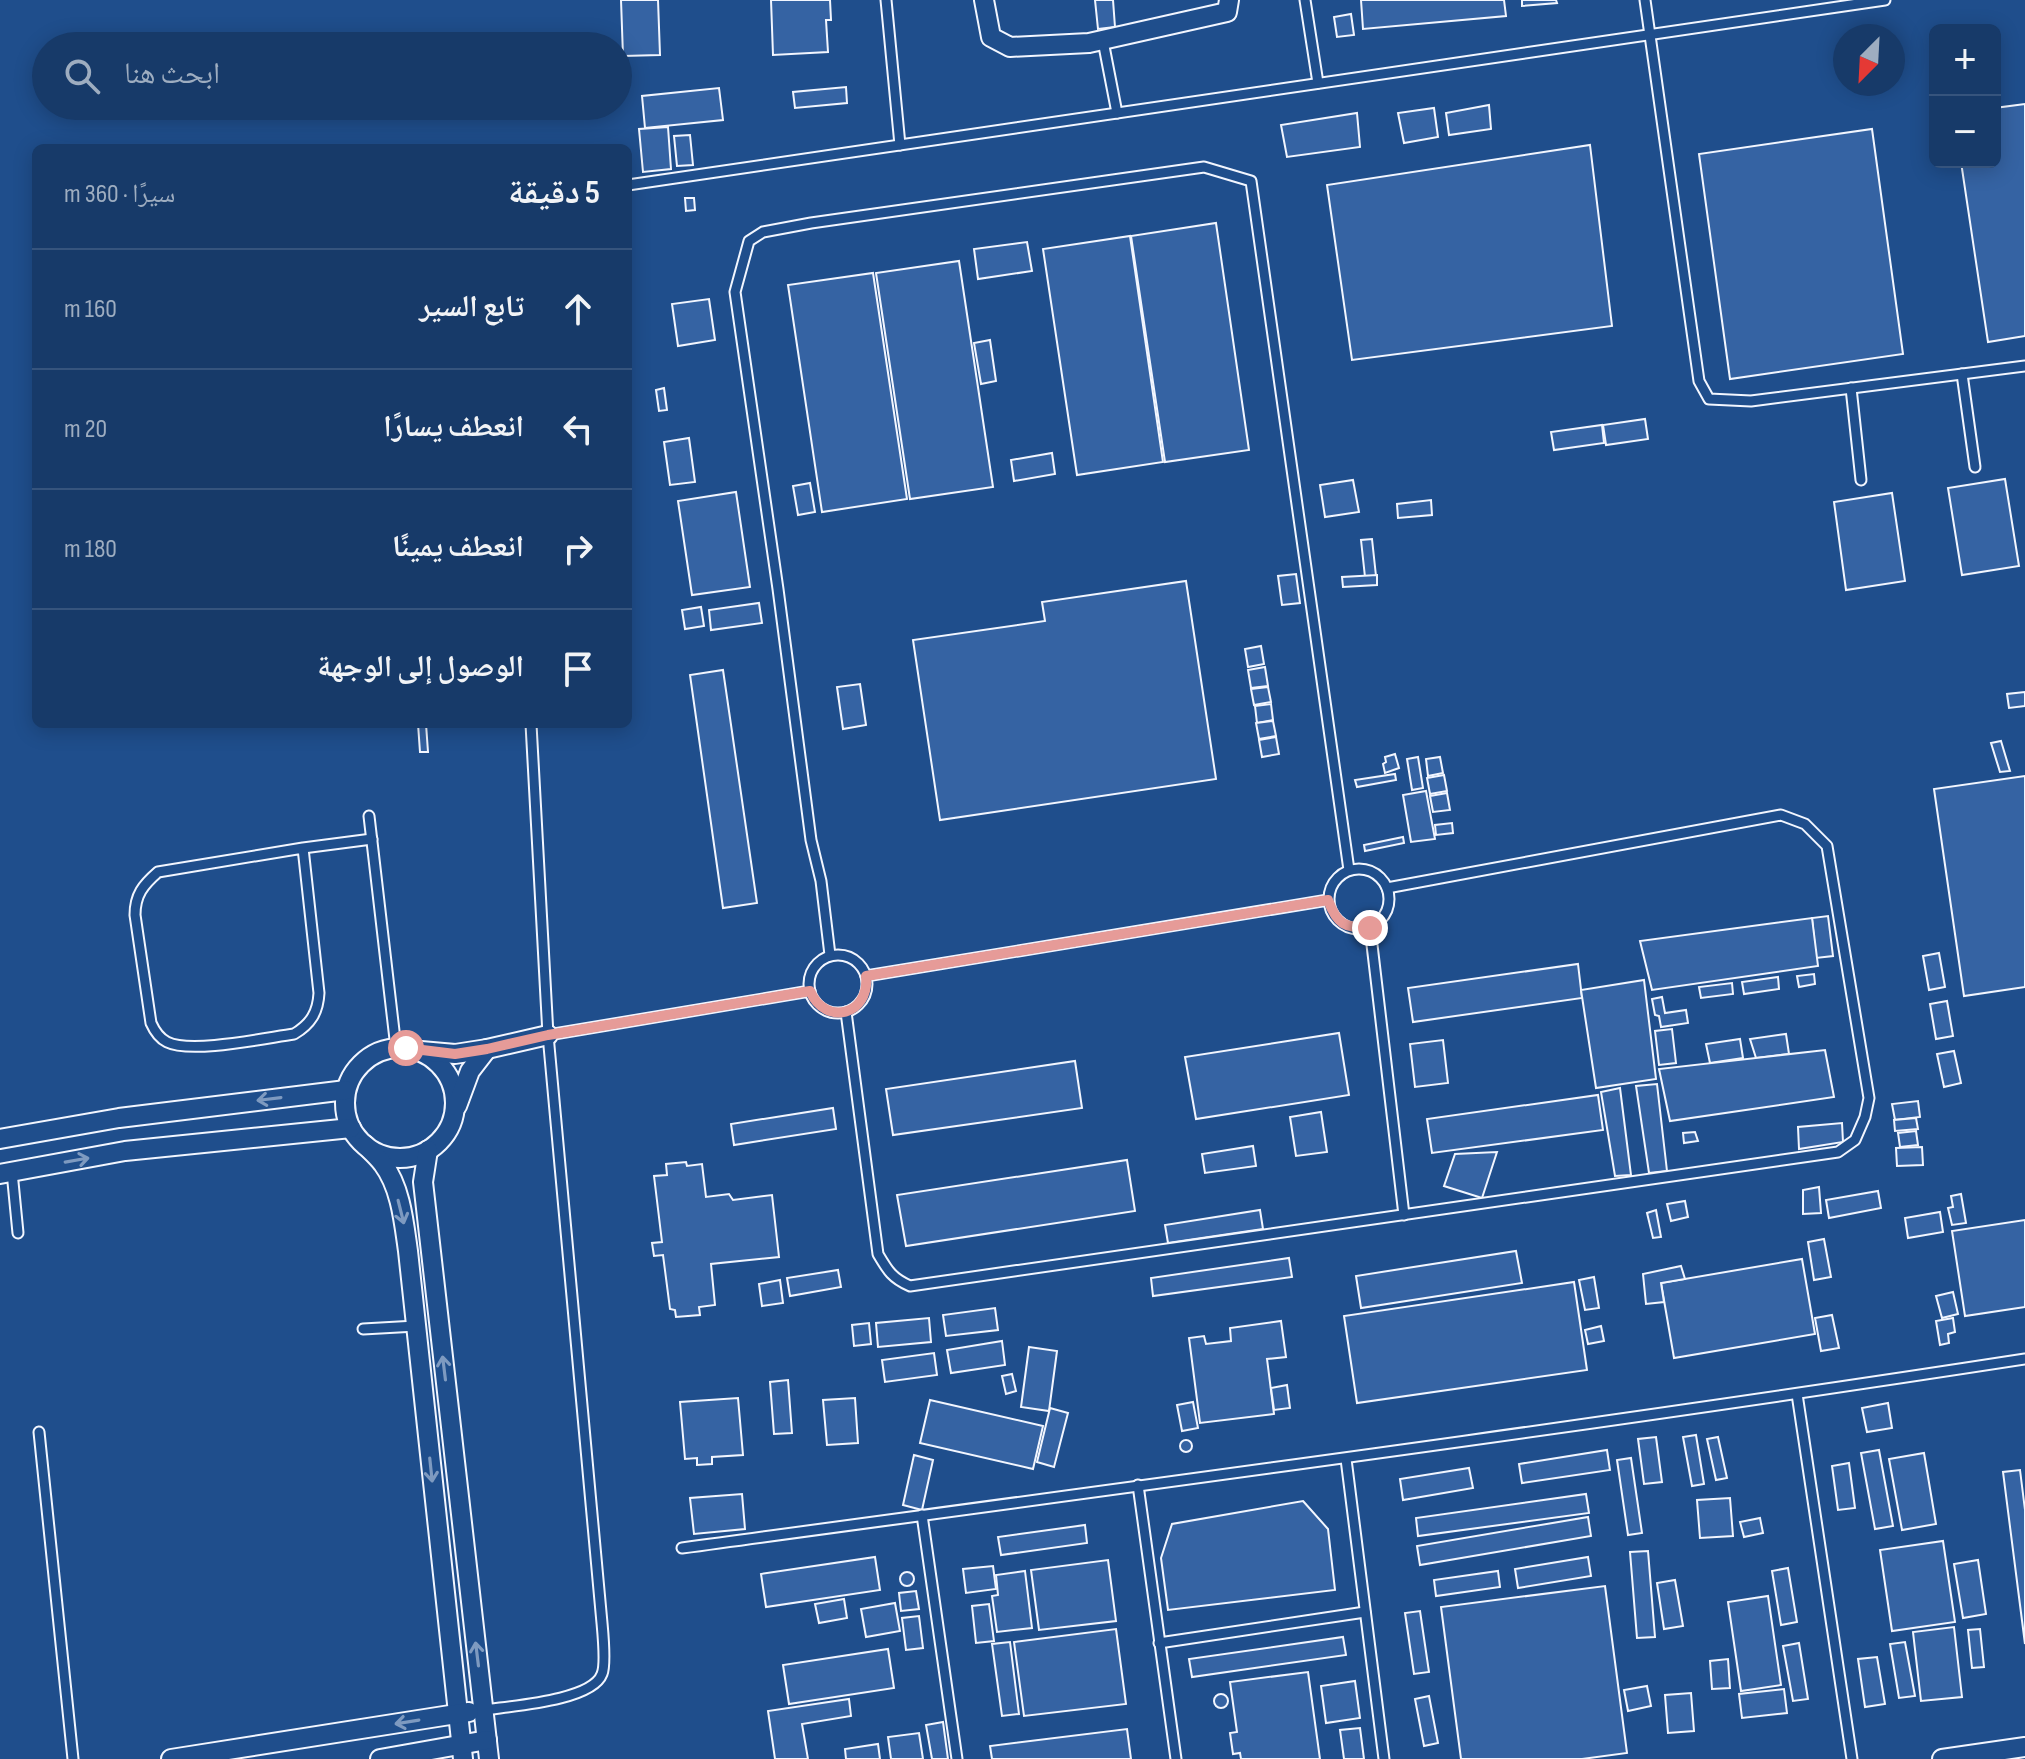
<!DOCTYPE html>
<html lang="ar">
<head>
<meta charset="utf-8">
<style>
	:root { --surface:#173a69; --page:#20416f; --text:#f1f3f6; --muted:#9eadc0; --line:#36547d }
	body { margin:0; font-family:"Sofia Sans Condensed","Noto Naskh Arabic",sans-serif; background:var(--page); color:var(--text); direction:rtl }
	.controls { position:absolute; right:24px; top:24px; display:grid; overflow:hidden; border-radius:12px; box-shadow:0 4px 20px #0003 }
	.controls button { width:72px; height:72px; display:grid; place-items:center; padding:0; border:0; border-bottom:2px solid var(--line); background:var(--surface); color:var(--text); font:40px sans-serif }
	.compass { position:absolute; left:1833px; top:24px; width:72px; height:72px; border-radius:50%; background:var(--surface); box-shadow:0 4px 20px #0003; rotate:204deg }
	.stop { position:absolute; width:24px; height:24px; margin:-18px; border:6px solid #e69b98; border-radius:50%; background:#fff }
	.stop.end { background:#e69b98; border-color:#fff; box-shadow:0 2px 8px #0008 }
	.list { margin:0; padding:0; list-style:none }
	h2 { display:flex; justify-content:space-between; align-items:center; height:104px; margin:0; padding:0 32px; font-size:34px }
	h2 small { font-size:26px; font-weight:400; color:var(--muted) }
	.list li { display:grid; grid-template-columns:52px 1fr auto; gap:24px; align-items:center; box-sizing:border-box; height:120px; padding:0 32px; border-top:2px solid var(--line) }
	.list b { display:block; font-size:30px; white-space:nowrap }
	.list em { font-size:26px; font-style:normal; color:var(--muted) }
	.icon { flex:none; width:44px; height:44px; fill:none; stroke:currentColor; stroke-width:2; stroke-linecap:round; stroke-linejoin:round }
	.map { position:relative; flex:none; width:2025px; height:1759px; overflow:hidden; direction:ltr }
	.search { position:absolute; background:var(--surface); box-shadow:0 4px 20px #0003; left:32px; top:32px; width:600px; height:88px; display:flex; align-items:center; gap:20px; box-sizing:border-box; padding:0 28px; border-radius:44px; color:var(--muted); font-size:30px }
	.panel { position:absolute; background:var(--surface); box-shadow:0 4px 20px #0003; left:32px; top:144px; width:600px; height:584px; border-radius:12px; direction:rtl }
	.map>svg:first-child { display:block }
	.building { fill:#3563a3; stroke:#f2f6ff; stroke-width:2 }
	.lines { fill:none; stroke-linecap:round; stroke-linejoin:round }
	.service-casing { stroke:#f2f6ff; stroke-width:13 }
	.minor-casing { stroke:#f2f6ff; stroke-width:22 }
	.service { stroke:#1f4e8c; stroke-width:9 }
	.minor { stroke:#1f4e8c; stroke-width:18 }
	.oneway { stroke:#7e9ac0 }
	.route { stroke:#e69b98; stroke-width:10 }
</style>
</head>
<body>
<div class="map">
<svg width="2025" height="1759" viewBox="0 0 2025 1759">
	<rect width="100%" height="100%" fill="#1f4e8c"/>
	<!-- building -->
	<g class="building">
		<path d="M621 0H658L660 55 623 56Z"/>
		<path d="M771 0H830L831 20H826L828 52 773 55Z"/>
		<path d="M1095 0H1113L1115 27 1098 29Z"/>
		<path d="M1361 0H1504L1506 16 1363 29Z"/>
		<path d="M1522 0H1556L1557 3 1522 6Z"/>
		<path d="M1351 14 1354 35 1337 37 1334 17Z"/>
		<path d="M846 87 847 103 795 108 793 92Z"/>
		<path d="M719 88 723 120 645 128 642 96Z"/>
		<path d="M2025 104V336L1988 342 1961 162H1995V108Z"/>
		<path d="M1489 105 1491 129 1449 135 1446 113Z"/>
		<path d="M1434 108 1438 137 1404 143 1398 113Z"/>
		<path d="M1357 113 1360 147 1287 157 1281 125Z"/>
		<path d="M668 127 671 169 643 172 639 129Z"/>
		<path d="M1872 129 1903 354 1730 379 1699 154Z"/>
		<path d="M690 135 693 165 677 166 674 136Z"/>
		<path d="M1590 145 1612 326 1352 360 1327 185Z"/>
		<path d="M685 198H694L695 210 686 211Z"/>
		<path d="M1216 223 1249 450 1165 462 1131 236Z"/>
		<path d="M1130 236 1163 462 1077 475 1043 249Z"/>
		<path d="M1027 242 1032 271 978 279 974 249Z"/>
		<path d="M959 261 993 487 910 499 876 273Z"/>
		<path d="M873 273 907 499 822 512 788 285Z"/>
		<path d="M709 299 715 340 678 346 672 304Z"/>
		<path d="M990 340 996 381 981 384 974 343Z"/>
		<path d="M664 388 667 410 659 411 656 390Z"/>
		<path d="M1645 419 1648 439 1606 445 1603 425Z"/>
		<path d="M1602 425 1604 443 1554 450 1551 432Z"/>
		<path d="M689 438 695 482 670 485 664 442Z"/>
		<path d="M1052 453 1055 474 1014 481 1011 460Z"/>
		<path d="M2005 479 2019 566 1962 575 1948 488Z"/>
		<path d="M1353 480 1359 512 1325 517 1320 485Z"/>
		<path d="M810 483 815 512 798 515 793 486Z"/>
		<path d="M736 492 750 587 692 595 678 501Z"/>
		<path d="M1892 493 1905 581 1846 590 1834 502Z"/>
		<path d="M1431 500 1432 515 1398 518 1397 504Z"/>
		<path d="M1372 539 1376 576 1365 577 1361 540Z"/>
		<path d="M1296 574 1300 603 1282 605 1278 576Z"/>
		<path d="M1377 575V585L1343 587 1342 577Z"/>
		<path d="M1186 581 1216 779 940 820 913 640 1045 621 1042 602Z"/>
		<path d="M759 603 762 623 711 630 709 610Z"/>
		<path d="M701 607 704 626 685 629 682 610Z"/>
		<path d="M1261 646 1264 664 1248 667 1245 649Z"/>
		<path d="M1265 667 1268 686 1251 688 1248 670Z"/>
		<path d="M723 670 757 903 723 908 690 675Z"/>
		<path d="M860 684 866 725 843 729 837 687Z"/>
		<path d="M1268 687 1271 702 1254 705 1251 689Z"/>
		<path d="M2025 692V706L2009 708 2007 694Z"/>
		<path d="M1271 704 1273 720 1257 723 1255 706Z"/>
		<path d="M1273 721 1276 736 1259 739 1256 723Z"/>
		<path d="M418 724H426L428 752H420Z"/>
		<path d="M1276 737 1279 754 1262 757 1259 740Z"/>
		<path d="M2001 741 2010 771 2000 772 1991 743Z"/>
		<path d="M1395 754 1399 768 1385 773 1383 764 1386 762 1385 757Z"/>
		<path d="M1418 757 1423 788 1412 790 1407 759Z"/>
		<path d="M1440 757 1443 773 1428 776 1426 759Z"/>
		<path d="M1395 774 1396 780 1357 787 1355 780Z"/>
		<path d="M1444 775 1447 791 1430 794 1427 778Z"/>
		<path d="M2025 776V987L1964 996 1934 789Z"/>
		<path d="M1426 791 1435 839 1411 842 1403 795Z"/>
		<path d="M1447 793 1450 810 1433 812 1430 796Z"/>
		<path d="M1452 823 1453 833 1436 835 1435 825Z"/>
		<path d="M1403 837 1404 843 1365 851 1364 845Z"/>
		<path d="M1828 916 1833 956 1816 958 1812 918Z"/>
		<path d="M1812 918 1818 966 1652 990 1640 941Z"/>
		<path d="M1939 953 1945 987 1929 990 1923 956Z"/>
		<path d="M1578 964 1582 998 1413 1022 1408 988Z"/>
		<path d="M1814 974 1815 984 1799 987 1797 976Z"/>
		<path d="M1778 977 1779 989 1744 994 1742 982Z"/>
		<path d="M1644 980 1656 1079 1596 1088 1581 990Z"/>
		<path d="M1732 983 1733 994 1701 998 1699 987Z"/>
		<path d="M1662 997 1665 1013 1686 1010 1688 1023 1661 1027 1659 1016 1655 1015 1652 999Z"/>
		<path d="M1947 1001 1953 1036 1936 1039 1930 1004Z"/>
		<path d="M1672 1029 1676 1063 1659 1065 1655 1031Z"/>
		<path d="M1339 1033 1349 1095 1196 1119 1185 1057Z"/>
		<path d="M1786 1034 1789 1054 1756 1058 1750 1039Z"/>
		<path d="M1740 1039 1743 1058 1710 1063 1706 1044Z"/>
		<path d="M1443 1040 1448 1083 1415 1087 1410 1044Z"/>
		<path d="M1825 1050 1834 1097 1670 1121 1659 1069Z"/>
		<path d="M1954 1051 1961 1083 1944 1087 1937 1054Z"/>
		<path d="M1075 1061 1082 1108 893 1135 886 1089Z"/>
		<path d="M1657 1084 1667 1171 1649 1173 1636 1086Z"/>
		<path d="M1620 1088 1631 1175 1615 1176 1601 1092Z"/>
		<path d="M1598 1095 1603 1130 1432 1153 1427 1119Z"/>
		<path d="M1918 1101 1920 1117 1895 1120 1892 1104Z"/>
		<path d="M833 1108 836 1129 734 1145 731 1124Z"/>
		<path d="M1321 1112 1327 1152 1296 1156 1290 1117Z"/>
		<path d="M1916 1118 1918 1129 1895 1131 1894 1120Z"/>
		<path d="M1842 1123 1843 1142 1799 1149 1798 1127Z"/>
		<path d="M1916 1131 1918 1145 1900 1147 1898 1133Z"/>
		<path d="M1695 1132 1698 1141 1684 1143 1683 1133Z"/>
		<path d="M1253 1146 1256 1166 1205 1173 1202 1154Z"/>
		<path d="M1922 1147 1923 1165 1897 1166 1896 1148Z"/>
		<path d="M1497 1152 1482 1198 1444 1186 1455 1154Z"/>
		<path d="M1127 1160 1135 1211 906 1246 897 1195Z"/>
		<path d="M686 1162 687 1166 702 1164 706 1197 729 1194 733 1200 772 1195 779 1257 711 1264 715 1305 699 1307 700 1315 676 1317 675 1310 670 1309 663 1255 654 1256 652 1243 662 1242 654 1176 667 1175 666 1164Z"/>
		<path d="M1819 1187 1821 1213 1803 1214V1190Z"/>
		<path d="M1878 1191 1881 1208 1829 1218 1826 1200Z"/>
		<path d="M1961 1194 1966 1223 1952 1225 1948 1208 1953 1207 1951 1196Z"/>
		<path d="M1685 1201 1688 1217 1671 1221 1667 1204Z"/>
		<path d="M1260 1210 1263 1229 1168 1243 1165 1225Z"/>
		<path d="M1656 1210 1661 1237 1653 1238 1647 1213Z"/>
		<path d="M1940 1212 1943 1232 1908 1238 1905 1218Z"/>
		<path d="M2025 1220V1307L1965 1316 1952 1231Z"/>
		<path d="M1824 1239 1831 1277 1814 1280 1808 1242Z"/>
		<path d="M1516 1251 1522 1283 1361 1308 1356 1276Z"/>
		<path d="M1289 1258 1292 1277 1153 1296 1151 1278Z"/>
		<path d="M1802 1259 1815 1334 1674 1358 1661 1283Z"/>
		<path d="M1681 1266 1685 1279 1661 1283 1664 1302 1646 1304 1643 1274Z"/>
		<path d="M838 1270 841 1287 790 1296 787 1278Z"/>
		<path d="M1594 1277 1599 1308 1585 1310 1579 1280Z"/>
		<path d="M780 1280 783 1303 762 1306 759 1284Z"/>
		<path d="M1574 1282 1587 1370 1357 1403 1344 1316Z"/>
		<path d="M1953 1292 1958 1314 1942 1318 1936 1296Z"/>
		<path d="M995 1308 998 1330 946 1336 943 1315Z"/>
		<path d="M1832 1315 1839 1348 1821 1351 1815 1318Z"/>
		<path d="M929 1318 931 1342 878 1347 876 1323Z"/>
		<path d="M1953 1318 1955 1332 1948 1334 1949 1343 1940 1345 1936 1321Z"/>
		<path d="M1281 1321 1286 1357 1267 1359 1274 1414 1200 1423 1189 1338 1204 1336 1206 1344 1231 1341 1230 1328Z"/>
		<path d="M869 1323 871 1344 854 1346 852 1325Z"/>
		<path d="M1601 1326 1604 1341 1588 1344 1585 1330Z"/>
		<path d="M1002 1341 1005 1365 951 1373 947 1350Z"/>
		<path d="M1029 1347 1057 1351 1049 1411 1021 1407Z"/>
		<path d="M934 1353 937 1375 885 1382 882 1360Z"/>
		<path d="M1012 1374 1016 1391 1006 1394 1002 1376Z"/>
		<path d="M788 1380 792 1433 774 1434 770 1382Z"/>
		<path d="M1287 1385 1290 1408 1274 1410 1271 1388Z"/>
		<path d="M738 1398 743 1455 712 1457V1464L697 1465V1458L685 1459 680 1402Z"/>
		<path d="M855 1398 858 1443 827 1445 823 1400Z"/>
		<path d="M930 1400 1043 1426 1033 1469 920 1443Z"/>
		<path d="M1193 1402 1198 1428 1182 1431 1177 1405Z"/>
		<path d="M1888 1403 1892 1428 1867 1432 1862 1408Z"/>
		<path d="M1050 1408 1068 1413 1054 1467 1037 1462Z"/>
		<path d="M1696 1435 1704 1484 1692 1486 1683 1437Z"/>
		<path d="M1656 1437 1662 1482 1644 1484 1638 1439Z"/>
		<path d="M1718 1437 1727 1478 1716 1480 1707 1439Z"/>
		<circle cx="1186" cy="1446" r="6"/>
		<path d="M1607 1450 1610 1470 1522 1483 1519 1464Z"/>
		<path d="M1879 1450 1893 1526 1875 1529 1861 1453Z"/>
		<path d="M1924 1453 1936 1524 1902 1530 1889 1459Z"/>
		<path d="M914 1455 933 1460 922 1510 903 1505Z"/>
		<path d="M1631 1458 1642 1533 1628 1535 1617 1460Z"/>
		<path d="M1849 1463 1855 1508 1838 1510 1832 1466Z"/>
		<path d="M1469 1468 1473 1488 1403 1500 1400 1479Z"/>
		<path d="M2020 1470 2025 1510V1644L2003 1472Z"/>
		<path d="M742 1494 745 1529 694 1534 690 1498Z"/>
		<path d="M1586 1494 1589 1513 1418 1536 1416 1518Z"/>
		<path d="M1730 1498 1733 1536 1700 1538 1697 1500Z"/>
		<path d="M1303 1501 1328 1529 1335 1590 1168 1610 1161 1558 1172 1524Z"/>
		<path d="M1588 1517 1591 1536 1420 1565 1417 1546Z"/>
		<path d="M1760 1518 1763 1533 1744 1537 1740 1522Z"/>
		<path d="M1085 1525 1087 1543 1001 1555 998 1537Z"/>
		<path d="M1943 1541 1955 1622 1892 1631 1880 1550Z"/>
		<path d="M1648 1551 1655 1637 1637 1638 1630 1552Z"/>
		<path d="M875 1557 880 1590 766 1607 761 1574Z"/>
		<path d="M1588 1557 1591 1576 1518 1588 1515 1569Z"/>
		<path d="M1108 1560 1116 1621 1039 1630 1031 1570Z"/>
		<path d="M1978 1560 1986 1614 1963 1618 1954 1564Z"/>
		<path d="M993 1566 996 1589 966 1593 963 1569Z"/>
		<path d="M1788 1568 1797 1622 1781 1625 1772 1571Z"/>
		<path d="M1025 1571 1032 1628 997 1632 992 1596 998 1595 996 1575Z"/>
		<path d="M1498 1571 1500 1587 1436 1596 1434 1580Z"/>
		<circle cx="907" cy="1579" r="7"/>
		<path d="M1675 1580 1683 1626 1664 1629 1657 1583Z"/>
		<path d="M1605 1586 1627 1753 1582 1759H1461L1441 1607Z"/>
		<path d="M916 1591 919 1609 901 1611 899 1593Z"/>
		<path d="M1768 1596 1781 1685 1741 1691 1728 1602Z"/>
		<path d="M844 1599 847 1618 819 1623 815 1604Z"/>
		<path d="M895 1603 900 1631 866 1637 861 1609Z"/>
		<path d="M989 1604 994 1641 976 1643 972 1606Z"/>
		<path d="M1420 1611 1429 1672 1414 1674 1405 1613Z"/>
		<path d="M919 1616 923 1648 906 1650 902 1618Z"/>
		<path d="M1954 1627 1962 1697 1921 1701 1913 1632Z"/>
		<path d="M1116 1629 1126 1704 1024 1716 1014 1642Z"/>
		<path d="M1980 1629 1984 1667 1972 1668 1968 1630Z"/>
		<path d="M1343 1637 1346 1655 1192 1677 1189 1659Z"/>
		<path d="M1010 1642 1019 1714 1002 1716 992 1644Z"/>
		<path d="M1905 1642 1915 1696 1899 1698 1890 1644Z"/>
		<path d="M1799 1643 1808 1699 1793 1701 1783 1646Z"/>
		<path d="M888 1649 894 1688 789 1704 783 1665Z"/>
		<path d="M1877 1657 1885 1704 1865 1707 1858 1659Z"/>
		<path d="M1728 1659 1730 1688 1712 1689 1710 1661Z"/>
		<path d="M1308 1672 1320 1759H1241L1240 1753 1233 1754 1230 1733 1237 1732 1230 1682Z"/>
		<path d="M1355 1681 1360 1718 1326 1723 1321 1686Z"/>
		<path d="M1647 1686 1651 1706 1628 1711 1624 1690Z"/>
		<path d="M1784 1689 1787 1713 1742 1718 1739 1694Z"/>
		<path d="M1691 1693 1694 1731 1668 1733 1665 1695Z"/>
		<circle cx="1221" cy="1701" r="7"/>
		<path d="M1429 1696 1438 1743 1424 1746 1415 1699Z"/>
		<path d="M849 1699 851 1716 802 1724 808 1759H775L768 1711Z"/>
		<path d="M943 1722 948 1759H932L926 1725Z"/>
		<path d="M1360 1728 1364 1759H1344L1340 1730Z"/>
		<path d="M1127 1729 1131 1759H992L990 1746Z"/>
		<path d="M919 1733 923 1759H891L888 1737Z"/>
		<path d="M878 1744 880 1759H846L845 1749Z"/>
	</g>
	<g class="lines">
		<!-- service casing -->
		<g class="service-casing">
			<g id="service">
				<path d="M886 0 900 145"/>
				<path d="M1305 0 1318 83"/>
				<path d="M1645 0 1699 381 1709 399 1751 401 2025 366"/>
				<path d="M1103 41 1117 113"/>
				<path d="M628 185 1885 0"/>
				<path d="M1962 374 1975 467"/>
				<path d="M1851 388 1861 480"/>
				<path d="M369 816 396 1048"/>
				<path d="M303 848 319 993C318 1012 311 1024 294 1034 265 1038 191 1054 167 1042 159 1038 155 1032 151 1023L135 915C135 895 143 885 158 872L303 848 372 839"/>
				<circle cx="1359" cy="899" r="30"/>
				<path d="M1370 928 1404 1215"/>
				<circle cx="838" cy="984" r="29"/>
				<path d="M830 955 821 881 811 840 778 589 735 292 749 241 763 232 811 223 1204 167 1251 181 1349 870"/>
				<path d="M866 976 1328 900"/>
				<path d="M846 1012 878 1254C888 1271 892 1278 910 1286L1838 1152 1855 1140 1865 1117 1869 1098 1827 846 1805 824 1781 815 1387 888"/>
				<path d="M548 1035 810 991"/>
				<path d="M12 1172 18 1233"/>
				<path d="M363 1329 416 1326"/>
				<path d="M1797 1394 1852 1759"/>
				<path d="M39 1432 73 1759"/>
				<path d="M1346 1459 1384 1759"/>
				<path d="M1138 1485 1176 1759"/>
				<path d="M922 1515 957 1759"/>
				<path d="M682 1548C1130 1487 1578 1428 2025 1359"/>
				<path d="M1159 1643 1365 1612"/>
				<path d="M484 1710C510 1706 592 1701 602 1674 606 1665 603 1634 602 1623L548 1035 531 724"/>
			</g>
		</g>
		<!-- minor casing -->
		<g class="minor-casing">
			<g id="minor">
				<path d="M984 0 991 37 1010 47 1089 43 1227 12 1229 0"/>
				<circle cx="400" cy="1103" r="55"/>
				<path d="M421 1051 455 1054 487 1049 548 1035"/>
				<path d="M457 1106 470 1071 487 1049"/>
				<path d="M0 1139 119 1118 346 1090"/>
				<path d="M365 1145C371 1151 378 1157 383 1164 401 1188 404 1223 408 1251L463 1759"/>
				<path d="M428 1150 423 1182 489 1759"/>
				<path d="M0 1174 125 1151 351 1128"/>
				<path d="M171 1759 469 1712"/>
				<path d="M380 1759 487 1740"/>
				<path d="M1942 1759 2025 1747"/>
			</g>
		</g>
		<!-- service -->
		<use href="#service" class="service"/>
		<!-- minor -->
		<use href="#minor" class="minor"/>
	</g>
	<!-- one-way arrows -->
	<defs><path id="oneway-shaft" d="M-6 0H5M1.5-3L5.5 0L1.5 3" fill="none" stroke-width="1.6" stroke-linecap="round" stroke-linejoin="round" transform="scale(2)"/></defs>
	<g class="oneway">
		<use href="#oneway-shaft" transform="translate(269 1099) rotate(173)"/>
		<use href="#oneway-shaft" transform="translate(77 1160) rotate(-10)"/>
		<use href="#oneway-shaft" transform="translate(401 1212) rotate(76)"/>
		<use href="#oneway-shaft" transform="translate(444 1368) rotate(-97)"/>
		<use href="#oneway-shaft" transform="translate(431 1470) rotate(84)"/>
		<use href="#oneway-shaft" transform="translate(477 1654) rotate(-97)"/>
		<use href="#oneway-shaft" transform="translate(407 1722) rotate(171)"/>
	</g>
	<g class="lines">
		<!-- route -->
		<path class="route" d="M406 1048 455 1054 487 1049 548 1035 810 991C826 1027 870 1015 866 976L1328 900C1337 924 1344 928 1370 928"/>
	</g>
</svg>
<div class="controls">
<button>+</button>
<button>−</button>
</div>
<svg class="compass" viewBox="-18 -18 36 36"><path d="M0-13l5 13h-10z" fill="#e53935"/><path d="M0 13l5-13h-10z" fill="#9eadc0"/></svg>
<div class="stop" style="left:406px;top:1048px"></div>
<div class="stop end" style="left:1370px;top:928px"></div>
<div class="search"><svg class="icon" aria-label="search" viewBox="0 0 24 24"><circle cx="10" cy="10" r="6"/><path d="M15 15l6 6"/></svg>ابحث هنا</div>
<section class="panel">
<h2>5 دقيقة<small>سيرًا · 360 m</small></h2>
<ul class="list">
<li><svg class="icon" aria-label="ahead" viewBox="0 0 24 24"><path d="M12 20V5M6 11l6-6 6 6"/></svg><div><b>تابع السير</b></div><em>160 m</em></li>
<li><svg class="icon" aria-label="left" viewBox="0 0 24 24"><path d="M17 20v-9H6M10 6l-5 5 5 5"/></svg><div><b>انعطف يسارًا</b></div><em>20 m</em></li>
<li><svg class="icon" aria-label="right" viewBox="0 0 24 24"><path d="M7 20v-9h11M14 6l5 5-5 5"/></svg><div><b>انعطف يمينًا</b></div><em>180 m</em></li>
<li><svg class="icon" aria-label="arrive" viewBox="0 0 24 24"><path d="M6 21V4h12l-3 4 3 4H6"/></svg><div><b>الوصول إلى الوجهة</b></div></li>
</ul>
</section>
</div>
</body>
</html>
